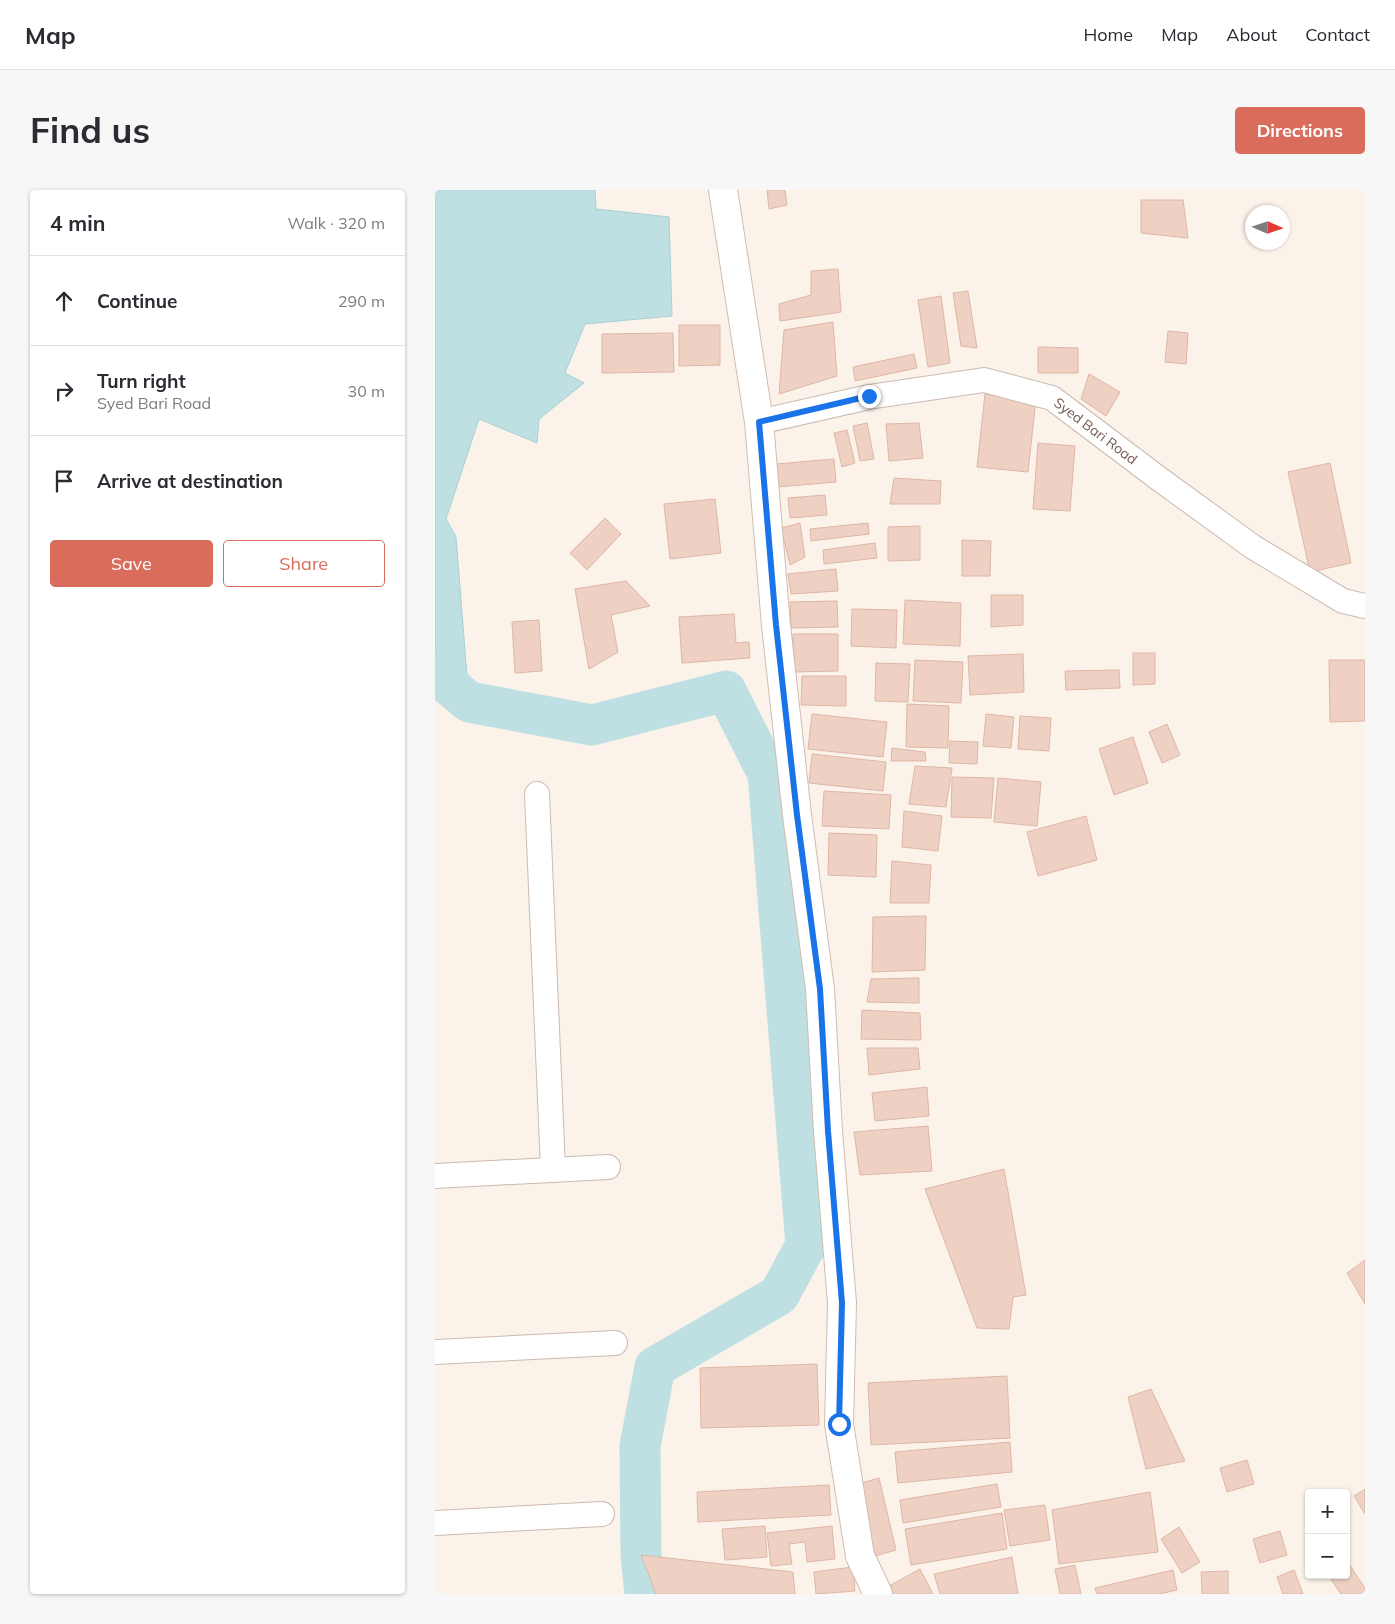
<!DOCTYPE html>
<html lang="en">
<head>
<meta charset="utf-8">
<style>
	:root { --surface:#fff; --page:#f7f7f7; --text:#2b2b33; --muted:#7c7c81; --line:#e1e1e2; --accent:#d96c5a }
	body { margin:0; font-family:Mulish,sans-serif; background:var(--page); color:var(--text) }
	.controls { position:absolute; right:15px; bottom:15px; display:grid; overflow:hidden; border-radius:5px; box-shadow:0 1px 4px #0004 }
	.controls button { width:45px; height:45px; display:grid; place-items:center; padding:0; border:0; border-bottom:1px solid var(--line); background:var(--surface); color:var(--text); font:25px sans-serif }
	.compass { position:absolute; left:810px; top:15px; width:45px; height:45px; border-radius:50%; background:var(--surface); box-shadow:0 1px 4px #0004; rotate:93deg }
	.stop { position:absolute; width:15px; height:15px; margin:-11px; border:4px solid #1a73e8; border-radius:50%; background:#fff }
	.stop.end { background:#1a73e8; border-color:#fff; box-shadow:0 1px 5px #0008 }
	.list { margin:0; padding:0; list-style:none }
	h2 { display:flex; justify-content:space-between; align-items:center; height:65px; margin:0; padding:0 20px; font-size:21px }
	h2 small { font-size:16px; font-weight:400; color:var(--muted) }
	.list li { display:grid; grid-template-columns:32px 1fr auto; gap:15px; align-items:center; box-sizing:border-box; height:90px; padding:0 20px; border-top:1px solid var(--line) }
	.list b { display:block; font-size:19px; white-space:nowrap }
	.list p { margin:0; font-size:16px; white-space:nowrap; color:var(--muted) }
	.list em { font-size:16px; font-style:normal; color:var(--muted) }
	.actions { display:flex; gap:10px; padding:15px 20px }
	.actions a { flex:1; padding:11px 0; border:1px solid var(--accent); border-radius:5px; text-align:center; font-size:18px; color:var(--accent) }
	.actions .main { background:var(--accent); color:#fff }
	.icon { flex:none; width:28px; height:28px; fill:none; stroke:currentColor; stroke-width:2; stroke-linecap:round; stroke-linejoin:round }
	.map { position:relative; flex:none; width:930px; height:1404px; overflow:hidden; border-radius:5px }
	header { display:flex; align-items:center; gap:30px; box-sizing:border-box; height:70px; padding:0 25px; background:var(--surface); border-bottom:1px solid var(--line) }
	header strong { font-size:24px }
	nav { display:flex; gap:28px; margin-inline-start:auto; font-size:18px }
	.intro { display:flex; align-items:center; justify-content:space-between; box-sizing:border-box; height:120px; padding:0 30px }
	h1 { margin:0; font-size:35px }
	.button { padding:12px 22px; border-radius:5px; background:var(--accent); color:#fff; font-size:18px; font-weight:700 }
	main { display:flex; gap:30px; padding:0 30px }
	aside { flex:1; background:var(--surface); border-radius:5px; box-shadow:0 1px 4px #0004 }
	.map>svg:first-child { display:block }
	.water { fill:#bfe0e3; stroke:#a6d0d4 }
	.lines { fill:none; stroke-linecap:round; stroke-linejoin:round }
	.river { stroke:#bfe0e3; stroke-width:41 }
	.building { fill:#eed1c3; stroke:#dfb6a5 }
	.street-casing { stroke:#ccbab0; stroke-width:26 }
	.secondary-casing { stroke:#d0bcb0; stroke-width:30 }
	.street { stroke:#fff; stroke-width:24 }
	.secondary { stroke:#fff; stroke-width:28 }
	.route { stroke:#1a73e8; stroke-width:6 }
	.labels { text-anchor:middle; stroke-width:4; stroke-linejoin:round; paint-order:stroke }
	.street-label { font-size:14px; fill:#73594f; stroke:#fdf7ef }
</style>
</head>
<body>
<header>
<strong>Map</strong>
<nav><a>Home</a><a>Map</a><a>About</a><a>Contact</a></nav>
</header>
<div class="intro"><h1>Find us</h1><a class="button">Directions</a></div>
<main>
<aside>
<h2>4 min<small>Walk · 320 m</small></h2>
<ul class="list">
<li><svg class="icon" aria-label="ahead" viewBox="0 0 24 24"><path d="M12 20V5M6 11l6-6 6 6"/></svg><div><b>Continue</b></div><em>290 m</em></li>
<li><svg class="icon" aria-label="right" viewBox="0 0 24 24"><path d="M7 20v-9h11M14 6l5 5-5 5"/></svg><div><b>Turn right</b><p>Syed Bari Road</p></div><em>30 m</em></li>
<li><svg class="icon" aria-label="arrive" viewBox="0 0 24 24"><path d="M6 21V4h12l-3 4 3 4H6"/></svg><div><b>Arrive at destination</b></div></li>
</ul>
<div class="actions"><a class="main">Save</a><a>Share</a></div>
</aside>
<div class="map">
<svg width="930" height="1404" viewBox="0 0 930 1404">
	<rect width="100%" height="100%" fill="#fbf2e9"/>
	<!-- water -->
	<path class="water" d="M0 0H160L161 19 234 27 237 126 150 134 130 183 149 193 104 229 102 253 44 229 11 329 21 347 34 512 0 504Z"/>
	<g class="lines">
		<!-- river -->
		<path class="river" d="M0 483 34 512 157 535 291 501 333 584 371 1055 344 1105 220 1177 205 1256 206 1365 210 1404"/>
	</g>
	<!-- building -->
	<g class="building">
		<path d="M332 0H350L352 15 334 19Z"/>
		<path d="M706 10H748L753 48 706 43Z"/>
		<path d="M403 79 406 122 345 131 344 114 376 105V81Z"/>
		<path d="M533 101 542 158 526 156 518 103Z"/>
		<path d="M506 106 515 173 493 177 483 110Z"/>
		<path d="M398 132 402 186 344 204 349 140Z"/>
		<path d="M244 135H285V175L244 176Z"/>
		<path d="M733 141 753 143 751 174 730 172Z"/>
		<path d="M238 143 239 182 167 183V144Z"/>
		<path d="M603 157 643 158V183H603Z"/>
		<path d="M479 164 482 178 420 191 418 177Z"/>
		<path d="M654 184 685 202 671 226 646 209Z"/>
		<path d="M550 204 601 209 593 282 542 277Z"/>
		<path d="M432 233 439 269 425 271 418 236Z"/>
		<path d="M484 233 488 268 454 271 451 234Z"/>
		<path d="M412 240 420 273 407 277 399 243Z"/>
		<path d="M603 253 640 256 635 321 598 319Z"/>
		<path d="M399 269 401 292 343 297 341 274Z"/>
		<path d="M895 273 916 373 875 382 853 282Z"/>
		<path d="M459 288 506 291 505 314H455Z"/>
		<path d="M390 305 392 325 355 328 353 308Z"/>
		<path d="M280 309 286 363 235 369 229 314Z"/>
		<path d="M170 328 186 344 152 380 135 363Z"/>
		<path d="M365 333 370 367 355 375 346 338Z"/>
		<path d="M433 333 434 344 376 351 375 339Z"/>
		<path d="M485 336V370L453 371V337Z"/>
		<path d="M527 350 556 351 555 386H527Z"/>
		<path d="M440 353 442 368 389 374 388 360Z"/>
		<path d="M401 379 403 401 356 404 353 384Z"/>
		<path d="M191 391 215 416 176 425 183 462 154 479 140 399Z"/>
		<path d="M556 405H588V435L556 437Z"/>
		<path d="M470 410 526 413 525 456 468 454Z"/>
		<path d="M402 411 403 437 356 438 355 412Z"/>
		<path d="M417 419 462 420 461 458 416 456Z"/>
		<path d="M299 424 301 453 314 452 315 468 247 473 244 427Z"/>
		<path d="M104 430 107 481 80 483 77 432Z"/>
		<path d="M358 444H403V481L358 482Z"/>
		<path d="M698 463H720V494L698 495Z"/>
		<path d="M588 464 589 502 535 505 533 466Z"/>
		<path d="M480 470 528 472 526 513 478 511Z"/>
		<path d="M894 470H930V531L895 532Z"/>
		<path d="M441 473 475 474 473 512 440 511Z"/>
		<path d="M684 480 685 498 631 500 630 481Z"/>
		<path d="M367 486H411V516L366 515Z"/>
		<path d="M472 514 514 516 513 558 471 557Z"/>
		<path d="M377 524 452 532 448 567 373 559Z"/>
		<path d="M551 524 579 527 576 558 548 556Z"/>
		<path d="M585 526 616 528 614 561 583 559Z"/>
		<path d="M732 534 745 565 727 573 714 542Z"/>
		<path d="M698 547 713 593 679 605 664 559Z"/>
		<path d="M515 551 543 552 542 574 514 573Z"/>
		<path d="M457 558 490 562 491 571H456Z"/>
		<path d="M377 564 451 572 448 601 374 593Z"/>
		<path d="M480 576 517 578 511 617 474 614Z"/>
		<path d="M517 587 559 588 556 628 516 627Z"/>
		<path d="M563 588 606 592 602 636 559 632Z"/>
		<path d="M389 601 456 605 454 639 387 636Z"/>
		<path d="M469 621 507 626 503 661 467 657Z"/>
		<path d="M651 626 662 670 603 686 592 642Z"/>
		<path d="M394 643 442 645 441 687 393 685Z"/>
		<path d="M457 671 496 675 494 713H455Z"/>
		<path d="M491 726 490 780 437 782 438 727Z"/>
		<path d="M484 788V813L432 812 436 789Z"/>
		<path d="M427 820 485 823 486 850 426 849Z"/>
		<path d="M432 858H483L485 879 434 885Z"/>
		<path d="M492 897 494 926 440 931 437 903Z"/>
		<path d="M493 936 497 981 425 985 419 942Z"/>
		<path d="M569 979 591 1105 578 1107 574 1139 542 1138 490 999Z"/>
		<path d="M930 1070V1114L912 1083Z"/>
		<path d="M382 1174 384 1235 266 1238 265 1178Z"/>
		<path d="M572 1186 575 1248 436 1255 433 1193Z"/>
		<path d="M716 1199 750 1271 711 1279 693 1207Z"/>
		<path d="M575 1252 577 1282 463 1293 460 1262Z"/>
		<path d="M812 1270 819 1294 792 1302 785 1278Z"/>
		<path d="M444 1288 461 1360 440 1366 423 1294Z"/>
		<path d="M562 1294 566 1317 468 1333 465 1310Z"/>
		<path d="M394 1295 396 1325 263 1332 262 1302Z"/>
		<path d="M930 1299V1324L919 1306Z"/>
		<path d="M715 1302 723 1362 624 1374 617 1320Z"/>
		<path d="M610 1315 615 1350 575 1356 569 1320Z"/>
		<path d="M567 1323 572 1359 476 1375 470 1339Z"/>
		<path d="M330 1336 332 1367 290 1370 287 1339Z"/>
		<path d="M397 1336 400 1369 372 1372 370 1352 354 1354 357 1374 336 1376 332 1343Z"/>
		<path d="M744 1337 765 1372 747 1383 726 1349Z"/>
		<path d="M845 1341 852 1365 825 1373 818 1349Z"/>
		<path d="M206 1365 358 1382 360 1404H221Z"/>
		<path d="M577 1367 583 1404H505L499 1384Z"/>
		<path d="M911 1370 930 1398V1404H906L893 1385H911Z"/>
		<path d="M640 1375 646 1404H625L620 1379Z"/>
		<path d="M418 1377 420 1401 381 1404 379 1382Z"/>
		<path d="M485 1379 498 1404H455L452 1397Z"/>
		<path d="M738 1380 742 1400 724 1404H662L660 1398Z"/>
		<path d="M859 1380 868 1404H848L842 1387Z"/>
		<path d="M793 1381V1404H767L766 1382Z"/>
	</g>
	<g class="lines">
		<!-- street casing -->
		<g class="street-casing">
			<g id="street">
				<path id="s1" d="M324 232 434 207 549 190 617 208 723 288 818 357 908 411 930 416"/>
				<path d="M102 604 118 980"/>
				<path d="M0 986 173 977"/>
				<path d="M0 1162 180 1153"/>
				<path d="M0 1333 167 1324"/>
			</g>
		</g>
		<!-- secondary casing -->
		<g class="secondary-casing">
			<path id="secondary" d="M288 0 324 232 341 435 362 625 385 799 393 941 407 1113 404 1234 425 1366 443 1404"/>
		</g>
		<!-- street -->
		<use href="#street" class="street"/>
		<!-- secondary -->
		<use href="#secondary" class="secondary"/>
	</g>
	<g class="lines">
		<!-- route -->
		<path class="route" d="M404 1234 407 1113 393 941 385 799 362 625 341 435 324 232 434 206"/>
	</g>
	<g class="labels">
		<!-- street labels -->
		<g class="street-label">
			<text dy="5" stroke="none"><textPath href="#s1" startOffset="354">Syed Bari Road</textPath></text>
		</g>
	</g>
</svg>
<div class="controls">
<button>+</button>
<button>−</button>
</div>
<svg class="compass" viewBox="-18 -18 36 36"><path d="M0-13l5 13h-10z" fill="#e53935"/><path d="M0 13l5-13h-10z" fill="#7c7c81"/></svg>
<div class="stop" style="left:404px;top:1234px"></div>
<div class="stop end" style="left:434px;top:206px"></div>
</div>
</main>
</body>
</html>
